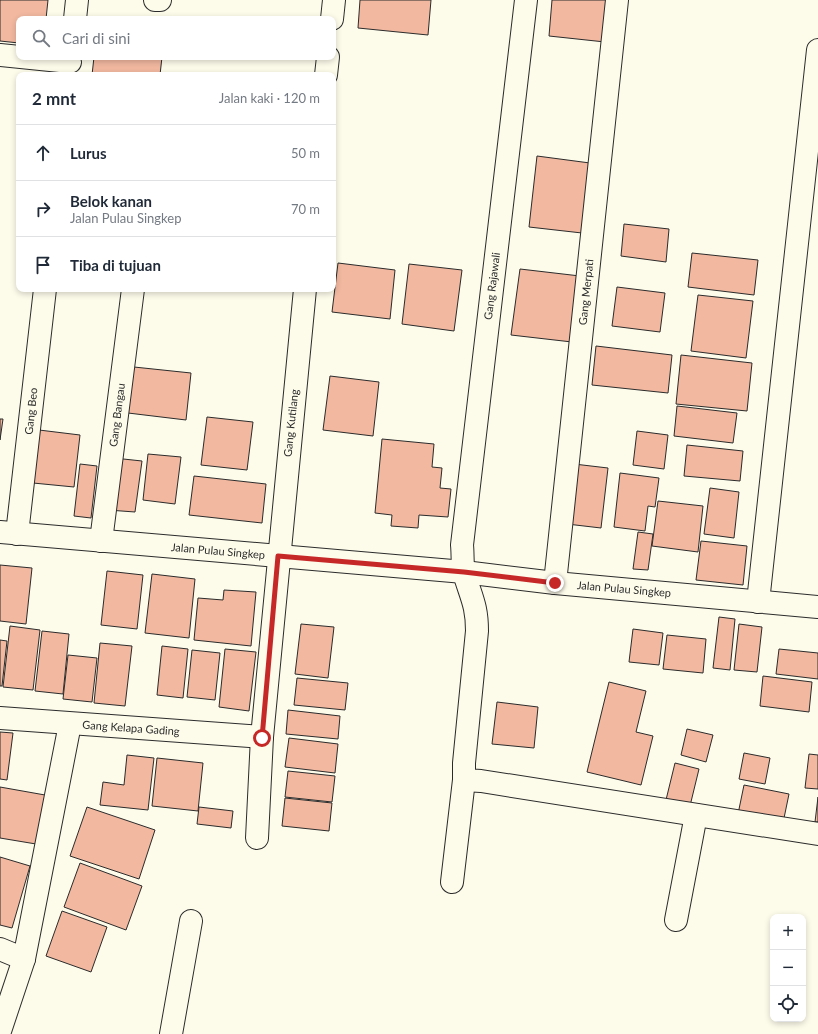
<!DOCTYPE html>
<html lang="id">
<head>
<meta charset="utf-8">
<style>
	:root { --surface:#fff; --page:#f6f6f7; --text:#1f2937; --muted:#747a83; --line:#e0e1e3 }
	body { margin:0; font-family:Lato,sans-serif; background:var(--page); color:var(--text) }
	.controls { position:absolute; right:12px; bottom:12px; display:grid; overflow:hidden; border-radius:8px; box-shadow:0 2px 6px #0003 }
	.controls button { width:36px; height:36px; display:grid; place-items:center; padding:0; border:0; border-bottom:1px solid var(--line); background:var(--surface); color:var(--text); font:20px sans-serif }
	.stop { position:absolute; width:12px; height:12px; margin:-9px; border:3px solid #c62828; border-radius:50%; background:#fff }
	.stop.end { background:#c62828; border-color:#fff; box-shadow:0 1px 4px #0008 }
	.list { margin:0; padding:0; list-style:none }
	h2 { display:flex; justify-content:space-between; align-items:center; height:52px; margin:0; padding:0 16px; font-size:17px }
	h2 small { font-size:13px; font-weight:400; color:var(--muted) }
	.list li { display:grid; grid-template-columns:26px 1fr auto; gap:12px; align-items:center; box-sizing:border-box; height:56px; padding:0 16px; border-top:1px solid var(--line) }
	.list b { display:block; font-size:15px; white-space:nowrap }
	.list p { margin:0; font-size:13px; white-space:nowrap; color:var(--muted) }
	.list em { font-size:13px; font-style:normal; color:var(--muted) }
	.icon { flex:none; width:22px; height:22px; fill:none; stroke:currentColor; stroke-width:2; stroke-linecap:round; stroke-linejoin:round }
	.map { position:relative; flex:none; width:818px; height:1034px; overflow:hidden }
	.search { position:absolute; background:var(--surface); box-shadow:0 2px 6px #0003; left:16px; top:16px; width:320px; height:44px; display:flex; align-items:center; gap:10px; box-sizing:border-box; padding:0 14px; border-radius:8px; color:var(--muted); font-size:15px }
	.panel { position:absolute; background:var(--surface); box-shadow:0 2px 6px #0003; left:16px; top:72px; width:320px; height:220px; border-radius:8px }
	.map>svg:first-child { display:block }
	.building { fill:#f2b8a0; stroke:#2b2b2b }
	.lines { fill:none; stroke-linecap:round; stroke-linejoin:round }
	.street-casing { stroke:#2b2b2b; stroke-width:24 }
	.secondary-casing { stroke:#2b2b2b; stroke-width:24 }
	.street { stroke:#fdfbea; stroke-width:22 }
	.secondary { stroke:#fdfbea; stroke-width:22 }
	.route { stroke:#c62828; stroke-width:5 }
	.labels { text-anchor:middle; stroke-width:3; stroke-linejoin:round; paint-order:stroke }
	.street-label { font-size:11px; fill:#2b2b2b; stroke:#fdfbea }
</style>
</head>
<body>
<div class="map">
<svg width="818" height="1034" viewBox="0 0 818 1034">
	<rect width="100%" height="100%" fill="#fdfbea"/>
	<!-- building -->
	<g class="building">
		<path d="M0 0H48L46 19H19V43L0 41Z"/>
		<path d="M360 0H431L428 35 358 28Z"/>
		<path d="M552 0H609L605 42 549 36Z"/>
		<path d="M94 57H162L160 75H92Z"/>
		<path d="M537 156 590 163 582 233 529 227Z"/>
		<path d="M624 224 669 229 666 262 621 256Z"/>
		<path d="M692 253 758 260 754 295 688 287Z"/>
		<path d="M338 263 395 270 390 319 332 312Z"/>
		<path d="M409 264 462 270 454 331 402 324Z"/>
		<path d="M520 269 580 276 572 342 511 335Z"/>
		<path d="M617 287 665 293 660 332 612 326Z"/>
		<path d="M698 295 753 301 746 358 691 351Z"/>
		<path d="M596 346 672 355 668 393 592 385Z"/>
		<path d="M681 355 752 363 747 411 676 404Z"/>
		<path d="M134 367 191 373 186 420 128 413Z"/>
		<path d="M330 376 379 382 373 436 323 430Z"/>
		<path d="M677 406 737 413 733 443 674 436Z"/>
		<path d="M207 417 253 422 247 470 201 465Z"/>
		<path d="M0 419H3L0 440Z"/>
		<path d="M39 430 80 435 74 487 33 483Z"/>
		<path d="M637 431 668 435 664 469 633 465Z"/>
		<path d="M382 439 434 444 432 467 442 468 440 488 451 489 448 517 419 515 418 528 391 526 392 515 375 513Z"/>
		<path d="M687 445 743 451 740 481 684 476Z"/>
		<path d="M148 454 181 457 175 504 143 500Z"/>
		<path d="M114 458 142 461 135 512 108 510Z"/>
		<path d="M80 464 97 466 91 518 74 516Z"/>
		<path d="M574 464 608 468 601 528 567 524Z"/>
		<path d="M620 473 659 478 655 507 648 506 645 531 614 527Z"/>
		<path d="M194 476 266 484 262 523 189 515Z"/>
		<path d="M710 488 739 492 734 538 704 534Z"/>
		<path d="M658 501 703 506 698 552 652 546Z"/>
		<path d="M638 532 653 534 648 570 633 569Z"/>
		<path d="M701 541 747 546 743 585 696 580Z"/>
		<path d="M0 565 32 568 26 624 0 621Z"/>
		<path d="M107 571 143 575 137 629 101 625Z"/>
		<path d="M152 574 195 579 189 638 145 633Z"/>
		<path d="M224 590 256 592 251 646 194 640 198 598 223 600Z"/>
		<path d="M719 617 735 619 730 670 713 668Z"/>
		<path d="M301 624 334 627 328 678 295 674Z"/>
		<path d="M739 624 762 627 757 672 734 670Z"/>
		<path d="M10 626 40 630 33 690 3 687Z"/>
		<path d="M633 629 663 633 659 665 629 662Z"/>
		<path d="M42 631 69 634 63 694 35 691Z"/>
		<path d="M667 635 706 639 703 673 663 669Z"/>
		<path d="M0 640 7 641 2 686H0Z"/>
		<path d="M100 643 132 646 125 706 94 703Z"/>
		<path d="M162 646 188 649 183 698 157 695Z"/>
		<path d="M225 649 256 652 249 711 219 707Z"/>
		<path d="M779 649 818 653V679L776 674Z"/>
		<path d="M192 650 220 653 215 700 187 697Z"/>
		<path d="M68 655 97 658 92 702 63 699Z"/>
		<path d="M763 676 812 682 809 712 760 706Z"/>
		<path d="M297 678 348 683 345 710 294 705Z"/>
		<path d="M609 682 646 691 636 732 653 736 641 785 587 772Z"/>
		<path d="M497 702 538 707 534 748 492 744Z"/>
		<path d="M288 710 340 716 338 739 286 734Z"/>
		<path d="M687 729 713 735 706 762 681 755Z"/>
		<path d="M0 732 13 733 7 780 0 779Z"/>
		<path d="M289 738 338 744 335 773 285 767Z"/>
		<path d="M744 753 770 758 765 784 739 779Z"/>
		<path d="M809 754 818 755V789L805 788Z"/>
		<path d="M127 755 154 758 148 810 100 805 103 782 124 785Z"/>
		<path d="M157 758 203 763 198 811 152 806Z"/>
		<path d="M675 763 699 769 689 810 665 804Z"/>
		<path d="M288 771 335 776 332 802 285 797Z"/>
		<path d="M744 785 789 794 783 823 738 814Z"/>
		<path d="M0 787 45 795 36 844 0 838Z"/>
		<path d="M818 797V822H815Z"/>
		<path d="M285 798 332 803 329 831 282 826Z"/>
		<path d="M87 807 155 830 139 879 70 856Z"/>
		<path d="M199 807 233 811 231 828 197 824Z"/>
		<path d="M0 857 30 866 12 928 0 925Z"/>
		<path d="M80 863 142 886 126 930 64 907Z"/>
		<path d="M62 911 107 927 91 972 46 956Z"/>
	</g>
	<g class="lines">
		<!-- street casing -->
		<g class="street-casing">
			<g id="street">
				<path d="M155 0H160"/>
				<path d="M526 0 462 545C463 554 462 565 464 573 471 597 477 605 477 631L464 763V780L481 781 818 834"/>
				<path d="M75 19 77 0"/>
				<path d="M332 19 334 0"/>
				<path d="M0 55 70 62"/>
				<path d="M326 75 328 57"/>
				<path d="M17 534 45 289"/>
				<path d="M101 541 133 289"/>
				<path d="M555 583 617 0"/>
				<path d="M758 602 818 50"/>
				<path d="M0 718 262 737"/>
				<path d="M257 838 262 737 305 289"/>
				<path d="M452 882 464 780"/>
				<path d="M676 920 696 815"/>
				<path d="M0 949 24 959"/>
				<path d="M0 1031 24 959 70 724"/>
				<path d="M171 1034 191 921"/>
			</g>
		</g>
		<!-- secondary casing -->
		<g class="secondary-casing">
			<path id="secondary" d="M0 532 464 572 555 583 818 607"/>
		</g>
		<!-- street -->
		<use href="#street" class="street"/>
		<!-- secondary -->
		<use href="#secondary" class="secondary"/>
	</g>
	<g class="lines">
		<!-- route -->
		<path class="route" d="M262 738 278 556 464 572 555 583"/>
	</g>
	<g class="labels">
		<!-- street labels -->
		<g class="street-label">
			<text transform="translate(492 286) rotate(-83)" y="4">Gang Rajawali</text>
			<text transform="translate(586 292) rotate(-84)" y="4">Gang Merpati</text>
			<text transform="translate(31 411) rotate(-84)" y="4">Gang Beo</text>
			<text transform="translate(117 415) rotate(-83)" y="4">Gang Bangau</text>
			<text transform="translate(291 423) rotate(-84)" y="4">Gang Kutilang</text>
			<text transform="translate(218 551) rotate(5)" y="4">Jalan Pulau Singkep</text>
			<text transform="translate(624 589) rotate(5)" y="4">Jalan Pulau Singkep</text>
			<text transform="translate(131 728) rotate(4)" y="4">Gang Kelapa Gading</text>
		</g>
	</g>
</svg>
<div class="controls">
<button>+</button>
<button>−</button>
<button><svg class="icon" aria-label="locate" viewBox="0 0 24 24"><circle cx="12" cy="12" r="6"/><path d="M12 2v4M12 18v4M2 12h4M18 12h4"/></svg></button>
</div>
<div class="stop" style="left:262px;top:738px"></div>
<div class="stop end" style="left:555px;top:583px"></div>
<div class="search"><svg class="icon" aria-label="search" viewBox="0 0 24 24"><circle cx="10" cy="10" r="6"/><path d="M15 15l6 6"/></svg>Cari di sini</div>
<section class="panel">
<h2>2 mnt<small>Jalan kaki · 120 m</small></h2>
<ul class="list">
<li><svg class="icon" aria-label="ahead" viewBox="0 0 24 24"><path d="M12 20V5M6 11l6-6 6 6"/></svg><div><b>Lurus</b></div><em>50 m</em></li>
<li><svg class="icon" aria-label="right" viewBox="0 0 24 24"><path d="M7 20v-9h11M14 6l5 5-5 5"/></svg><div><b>Belok kanan</b><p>Jalan Pulau Singkep</p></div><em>70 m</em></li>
<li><svg class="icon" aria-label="arrive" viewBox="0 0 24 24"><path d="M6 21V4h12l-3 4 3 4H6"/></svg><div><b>Tiba di tujuan</b></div></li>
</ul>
</section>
</div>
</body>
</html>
